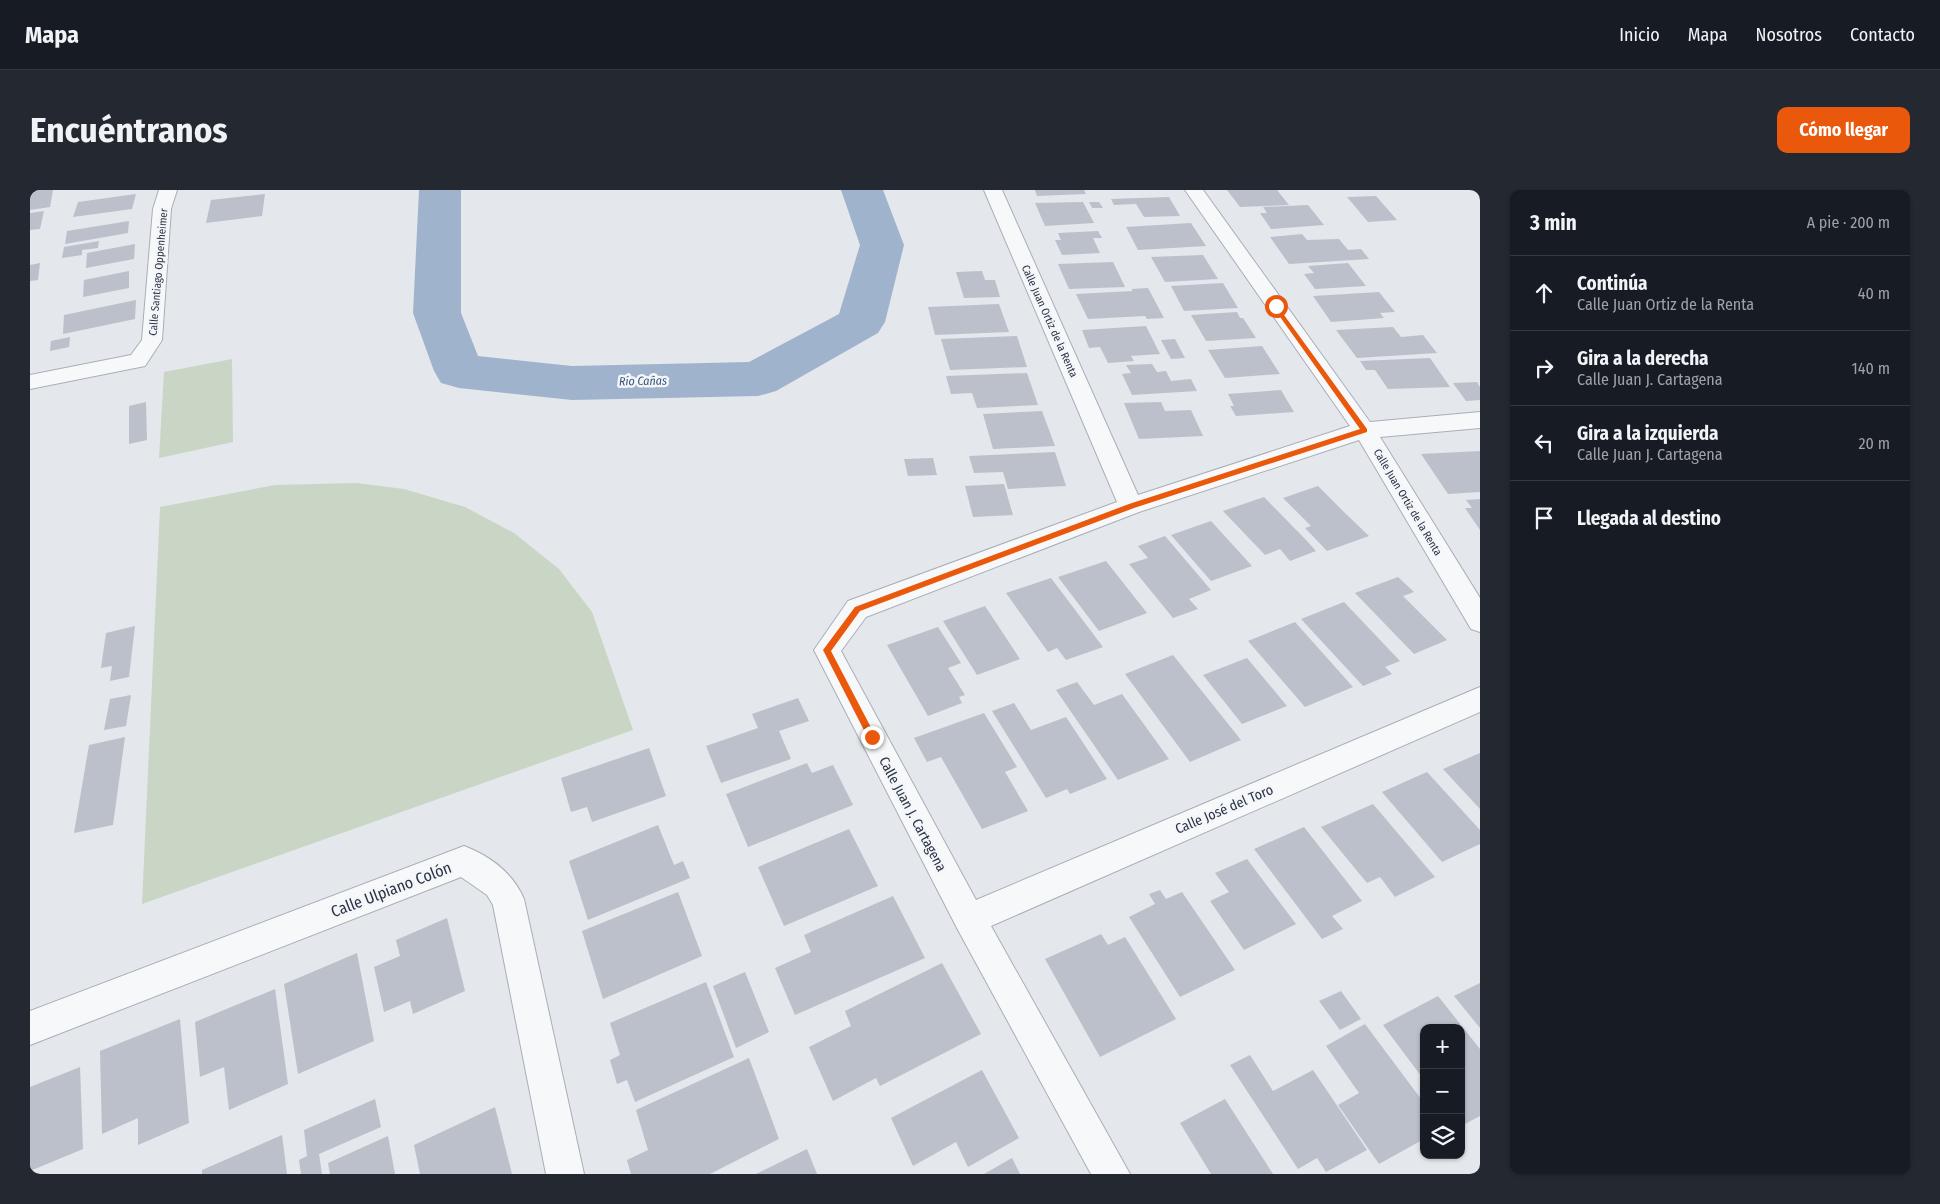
<!DOCTYPE html>
<html lang="es">
<head>
<meta charset="utf-8">
<style>
	:root { --surface:#171b24; --page:#242831; --text:#f1f3f6; --muted:#9ea1a6; --line:#363941; --accent:#ea580c }
	body { margin:0; font-family:"Fira Sans Condensed",sans-serif; background:var(--page); color:var(--text) }
	.controls { position:absolute; right:15px; bottom:15px; display:grid; overflow:hidden; border-radius:10px; box-shadow:0 1px 4px #0004 }
	.controls button { width:45px; height:45px; display:grid; place-items:center; padding:0; border:0; border-bottom:1px solid var(--line); background:var(--surface); color:var(--text); font:25px sans-serif }
	.stop { position:absolute; width:15px; height:15px; margin:-11px; border:4px solid #ea580c; border-radius:50%; background:#fff }
	.stop.end { background:#ea580c; border-color:#fff; box-shadow:0 1px 5px #0008 }
	.list { margin:0; padding:0; list-style:none }
	h2 { display:flex; justify-content:space-between; align-items:center; height:65px; margin:0; padding:0 20px; font-size:21px }
	h2 small { font-size:16px; font-weight:400; color:var(--muted) }
	.list li { display:grid; grid-template-columns:32px 1fr auto; gap:15px; align-items:center; box-sizing:border-box; height:75px; padding:0 20px; border-top:1px solid var(--line) }
	.list b { display:block; font-size:19px; white-space:nowrap }
	.list p { margin:0; font-size:16px; white-space:nowrap; color:var(--muted) }
	.list em { font-size:16px; font-style:normal; color:var(--muted) }
	.icon { flex:none; width:28px; height:28px; fill:none; stroke:currentColor; stroke-width:2; stroke-linecap:round; stroke-linejoin:round }
	.map { position:relative; flex:none; width:1450px; height:984px; overflow:hidden; border-radius:10px }
	header { display:flex; align-items:center; gap:30px; box-sizing:border-box; height:70px; padding:0 25px; background:var(--surface); border-bottom:1px solid var(--line) }
	header strong { font-size:24px }
	nav { display:flex; gap:28px; margin-inline-start:auto; font-size:18px }
	.intro { display:flex; align-items:center; justify-content:space-between; box-sizing:border-box; height:120px; padding:0 30px }
	h1 { margin:0; font-size:35px }
	.button { padding:12px 22px; border-radius:10px; background:var(--accent); color:#fff; font-size:18px; font-weight:700 }
	main { display:flex; gap:30px; padding:0 30px }
	aside { flex:1; background:var(--surface); border-radius:10px; box-shadow:0 1px 4px #0004 }
	.map>svg:first-child { display:block }
	.green { fill:#c9d6c5 }
	.lines { fill:none; stroke-linecap:round; stroke-linejoin:round }
	.river { fill:#9fb4cc; fill-rule:evenodd }
	.building { fill:#bbc0ca }
	.minor-casing { stroke:#a9aeb7; stroke-width:2 }
	.minor { fill:#f7f8fa; fill-rule:evenodd }
	.route { fill:#ea580c }
	.labels { text-anchor:middle; stroke-width:5; stroke-linejoin:round; paint-order:stroke }
	.far-street-label { font-size:11px; fill:#2b3445; stroke:#f4f6f9 }
	.far-water-label { font-size:12px; font-style:italic; fill:#34527a; stroke:#f4f6f9 }
	.street-label { font-size:14px; fill:#2b3445; stroke:#f4f6f9 }
	.near-street-label { font-size:16px; fill:#2b3445; stroke:#f4f6f9 }
</style>
</head>
<body>
<header>
<strong>Mapa</strong>
<nav><a>Inicio</a><a>Mapa</a><a>Nosotros</a><a>Contacto</a></nav>
</header>
<div class="intro"><h1>Encuéntranos</h1><a class="button">Cómo llegar</a></div>
<main>
<div class="map">
<svg width="1450" height="984" viewBox="0 0 1450 984">
	<rect width="100%" height="100%" fill="#e4e7ec"/>
	<!-- green -->
	<g class="green">
		<path d="M202 169 203 252 129 268 134 182Z"/>
		<path d="M326 293 374 299 435 317 484 343 529 379 562 422 603 540 112 714 130 317 245 295Z"/>
	</g>
	<g class="lines">
		<!-- river -->
		<path class="river" d="M389 0H431V123L448 166 542 176 719 172 809 124 830 55 811 0H853L874 55 855 132 848 143 746 201 728 206 542 210 429 198 411 193 404 181 383 123Z"/>
	</g>
	<!-- building -->
	<g class="building">
		<path d="M0 0H23L20 17 0 20Z"/>
		<path d="M1005 0H1054L1056 4 1007 6Z"/>
		<path d="M1197 0H1247L1259 15 1210 17Z"/>
		<path d="M106 4 102 19 43 27 48 12Z"/>
		<path d="M235 4 232 26 176 33 181 10Z"/>
		<path d="M1346 6 1367 30 1338 32 1317 7Z"/>
		<path d="M1139 7 1150 26 1114 27 1106 14 1084 15 1081 9Z"/>
		<path d="M1053 12 1064 33 1015 36 1005 13Z"/>
		<path d="M1059 12H1069L1073 18H1062Z"/>
		<path d="M1278 15 1294 35 1241 39 1230 23H1237L1233 17Z"/>
		<path d="M14 21 10 39 0 40V23Z"/>
		<path d="M99 31 98 43 35 54 37 41Z"/>
		<path d="M1161 33 1176 56 1108 60 1096 37Z"/>
		<path d="M1068 41 1072 48H1063L1070 63 1032 65 1025 50H1031L1028 43Z"/>
		<path d="M1272 44 1277 50 1309 49 1318 60 1331 59 1339 69 1259 74 1240 47Z"/>
		<path d="M69 51 68 58 52 60V65L32 68 34 57Z"/>
		<path d="M105 54 104 69 56 78 57 63Z"/>
		<path d="M1173 65 1188 89 1135 92 1121 67Z"/>
		<path d="M1083 72 1095 97 1039 99 1028 74Z"/>
		<path d="M10 73 8 90 0 91V75Z"/>
		<path d="M1318 73 1336 96 1285 99 1274 84 1284 83 1278 76Z"/>
		<path d="M99 81V98L53 107 54 90Z"/>
		<path d="M952 81 955 90H965L970 107 934 108 926 82Z"/>
		<path d="M1193 93 1208 118 1154 121 1141 96Z"/>
		<path d="M1118 98 1134 128 1117 129 1115 126 1058 129 1046 104 1102 101V99Z"/>
		<path d="M1349 102 1365 122 1350 123 1354 128 1301 132 1283 106Z"/>
		<path d="M106 110 105 129 33 144 34 125Z"/>
		<path d="M969 114 979 142 905 145 898 117Z"/>
		<path d="M1207 122 1210 128H1213L1226 148 1176 151 1161 125Z"/>
		<path d="M1116 136 1130 164 1101 166 1104 171 1078 173 1070 157 1059 158 1052 140Z"/>
		<path d="M1363 137 1371 147 1393 145 1407 163 1327 168 1306 140Z"/>
		<path d="M987 146 997 177 920 180 911 149Z"/>
		<path d="M40 147 39 157 20 161 21 151Z"/>
		<path d="M1145 149 1155 168 1141 169 1131 150Z"/>
		<path d="M1232 156 1250 184 1195 188 1178 160Z"/>
		<path d="M1400 168 1420 197 1358 199 1345 180H1336L1330 171Z"/>
		<path d="M1122 174 1127 182 1136 181 1141 191 1161 189 1167 201 1102 205 1092 184 1101 183 1096 175Z"/>
		<path d="M997 183 1008 215 947 218 942 203 921 204 916 186Z"/>
		<path d="M1447 192 1450 197V210L1436 211 1423 193Z"/>
		<path d="M1251 200 1264 222 1206 226 1200 216H1204L1198 204Z"/>
		<path d="M116 212 117 250 99 254V216Z"/>
		<path d="M1131 212 1135 221 1161 220 1173 246 1109 249 1094 213Z"/>
		<path d="M1012 221 1025 256 963 259 953 224Z"/>
		<path d="M1450 261V302L1418 304 1391 264Z"/>
		<path d="M1025 262 1036 296 978 299 973 282 944 283 939 266Z"/>
		<path d="M903 268 907 285 878 286 874 269Z"/>
		<path d="M974 294 983 325 943 327 935 296Z"/>
		<path d="M1288 296 1315 323 1339 346 1297 361 1275 338 1281 336 1253 308Z"/>
		<path d="M1234 307 1276 350 1286 361 1260 371 1250 359 1235 365 1193 321Z"/>
		<path d="M1450 309V340L1435 318H1442L1436 310Z"/>
		<path d="M1181 331 1222 376 1181 391 1141 345Z"/>
		<path d="M1135 346 1181 400 1159 409 1168 419 1143 428 1099 374 1118 368 1108 356Z"/>
		<path d="M1076 371 1117 423 1069 441 1028 387Z"/>
		<path d="M1368 387 1384 402 1373 406 1417 450 1384 464 1325 403Z"/>
		<path d="M1021 388 1064 445 1073 457 1036 470 1027 458 1018 462 976 403Z"/>
		<path d="M1314 412 1370 471 1355 477 1362 484 1333 496 1271 429Z"/>
		<path d="M955 416 990 469 947 485 913 431Z"/>
		<path d="M1265 432 1323 497 1275 517 1218 451Z"/>
		<path d="M105 436 99 487 80 491 82 476 71 478 76 443Z"/>
		<path d="M908 437 931 473 918 478 935 505 929 507 932 513 898 526 857 455Z"/>
		<path d="M1143 465 1211 550 1160 572 1095 484Z"/>
		<path d="M1217 468 1257 516 1212 534 1173 485Z"/>
		<path d="M1047 492 1064 515 1092 504 1139 569 1088 590 1026 500Z"/>
		<path d="M101 505 96 536 74 540 80 509Z"/>
		<path d="M768 508 779 531 749 541 761 569 691 593 676 556 728 538 722 524Z"/>
		<path d="M984 513 1001 540 1036 527 1077 589 1040 604 1037 599 1016 608 962 521Z"/>
		<path d="M954 523 987 577 975 582 998 621 952 639 911 567 897 572 884 548Z"/>
		<path d="M95 547 83 635 44 643 59 555Z"/>
		<path d="M619 558 636 606 562 632 557 617 541 622 531 588Z"/>
		<path d="M1450 563V619L1413 579Z"/>
		<path d="M777 573 782 583 803 575 823 615 718 657 696 604Z"/>
		<path d="M1397 582 1450 640V654L1412 672 1352 602Z"/>
		<path d="M1343 614 1405 687 1365 707 1350 687 1337 693 1291 637Z"/>
		<path d="M628 635 644 675 653 671 660 688 558 730 539 671Z"/>
		<path d="M1274 637 1332 711 1302 726 1313 739 1292 749 1224 659Z"/>
		<path d="M819 639 848 696 754 736 728 677Z"/>
		<path d="M1217 669 1266 734 1214 760 1180 711 1199 702 1185 683Z"/>
		<path d="M1130 700 1136 709 1152 702 1205 780 1150 807 1099 727 1125 714 1119 704Z"/>
		<path d="M648 702 672 766 573 809 552 741Z"/>
		<path d="M863 706 895 768 765 825 745 778 781 762 774 745Z"/>
		<path d="M417 728 435 801 383 824 380 811 354 822 344 777 370 766 366 750Z"/>
		<path d="M1071 744 1078 755 1095 747 1146 829 1070 867 1015 769Z"/>
		<path d="M327 763 344 851 268 884 254 794Z"/>
		<path d="M912 773 951 844 850 896 846 888 803 911 779 857 821 836 815 821Z"/>
		<path d="M715 782 739 842 706 858 683 796Z"/>
		<path d="M676 792 704 867 605 912 597 890 587 894 580 870 590 865 580 833Z"/>
		<path d="M1450 793V838L1424 806Z"/>
		<path d="M245 799 258 894 199 920 194 877 170 887 165 832Z"/>
		<path d="M1311 801 1331 829 1310 840 1289 811Z"/>
		<path d="M1408 806 1450 859V926L1431 936V838H1394V890L1353 835Z"/>
		<path d="M150 829 159 933 108 955V928L72 944 70 861Z"/>
		<path d="M1335 834 1394 913V949L1349 974 1308 915 1329 903 1296 856Z"/>
		<path d="M1220 865 1243 901 1283 880 1337 960 1296 982 1287 968 1268 979 1200 875Z"/>
		<path d="M719 868 749 949 680 984H601L597 970 618 960 606 920Z"/>
		<path d="M50 877 53 959 0 981V897Z"/>
		<path d="M952 880 989 948 938 977 926 952 883 976 861 928Z"/>
		<path d="M345 909 351 937 289 964 292 984H271L269 970 277 966 274 940Z"/>
		<path d="M1195 909 1234 970 1243 984H1181L1150 933Z"/>
		<path d="M465 917 482 984H390L384 955Z"/>
		<path d="M252 945 257 984H172V980Z"/>
		<path d="M358 946 365 984H300L298 973Z"/>
		<path d="M777 959 787 984H726Z"/>
		<path d="M982 968 990 984H954Z"/>
	</g>
	<g class="lines">
		<!-- minor casing -->
		<g class="minor-casing">
			<g id="minor">
				<path d="M129 0H147L141 19 132 150 115 176 0 199V185L101 165 112 150 123 19Z"/>
				<path d="M954 0H972L1108 305 1320 236 1155 0H1173L1340 232 1450 222V238L1350 247 1450 408V442L1441 439 1329 250 1109 322 836 427 811 461 946 710 1450 497V522L961 736 1100 984H1061L928 740 784 460 818 411 1087 312Z"/>
				<path d="M434 656C460 666 483 683 494 709L554 984H516L463 715 457 705 431 687 0 855V821Z"/>
			</g>
		</g>
		<!-- minor -->
		<use href="#minor" class="minor"/>
	</g>
	<!-- route -->
	<path class="route" d="M1246 114 1337 239V242L1104 318 830 421 801 461 846 547 845 550H839L793 460 825 417 1099 314 1330 239 1243 117Z"/>
	<g class="labels">
		<!-- far-street labels -->
		<g class="far-street-label">
			<text transform="translate(128 82) rotate(-85)" y="4">Calle Santiago Oppenheimer</text>
			<text transform="translate(1020 131) rotate(66)" y="4">Calle Juan Ortiz de la Renta</text>
			<text transform="translate(1378 312) rotate(59)" y="4">Calle Juan Ortiz de la Renta</text>
		</g>
		<!-- far-water labels -->
		<g class="far-water-label">
			<text transform="translate(613 191) rotate(-1)" y="4">Río Cañas</text>
		</g>
		<!-- street labels -->
		<g class="street-label">
			<text transform="translate(1194 619) rotate(-23)" y="5">Calle José del Toro</text>
			<text transform="translate(883 624) rotate(62)" y="5">Calle Juan J. Cartagena</text>
		</g>
		<!-- near-street labels -->
		<g class="near-street-label">
			<text transform="translate(361 699) rotate(-21)" y="6">Calle Ulpiano Colón</text>
		</g>
	</g>
</svg>
<div class="controls">
<button>+</button>
<button>−</button>
<button><svg class="icon" aria-label="layers" viewBox="0 0 24 24"><path d="M12 4l9 5-9 5-9-5zM3 14l9 5 9-5"/></svg></button>
</div>
<div class="stop" style="left:1246px;top:116px"></div>
<div class="stop end" style="left:842px;top:547px"></div>
</div>
<aside>
<h2>3 min<small>A pie · 200 m</small></h2>
<ul class="list">
<li><svg class="icon" aria-label="ahead" viewBox="0 0 24 24"><path d="M12 20V5M6 11l6-6 6 6"/></svg><div><b>Continúa</b><p>Calle Juan Ortiz de la Renta</p></div><em>40 m</em></li>
<li><svg class="icon" aria-label="right" viewBox="0 0 24 24"><path d="M7 20v-9h11M14 6l5 5-5 5"/></svg><div><b>Gira a la derecha</b><p>Calle Juan J. Cartagena</p></div><em>140 m</em></li>
<li><svg class="icon" aria-label="left" viewBox="0 0 24 24"><path d="M17 20v-9H6M10 6l-5 5 5 5"/></svg><div><b>Gira a la izquierda</b><p>Calle Juan J. Cartagena</p></div><em>20 m</em></li>
<li><svg class="icon" aria-label="arrive" viewBox="0 0 24 24"><path d="M6 21V4h12l-3 4 3 4H6"/></svg><div><b>Llegada al destino</b></div></li>
</ul>
</aside>
</main>
</body>
</html>
